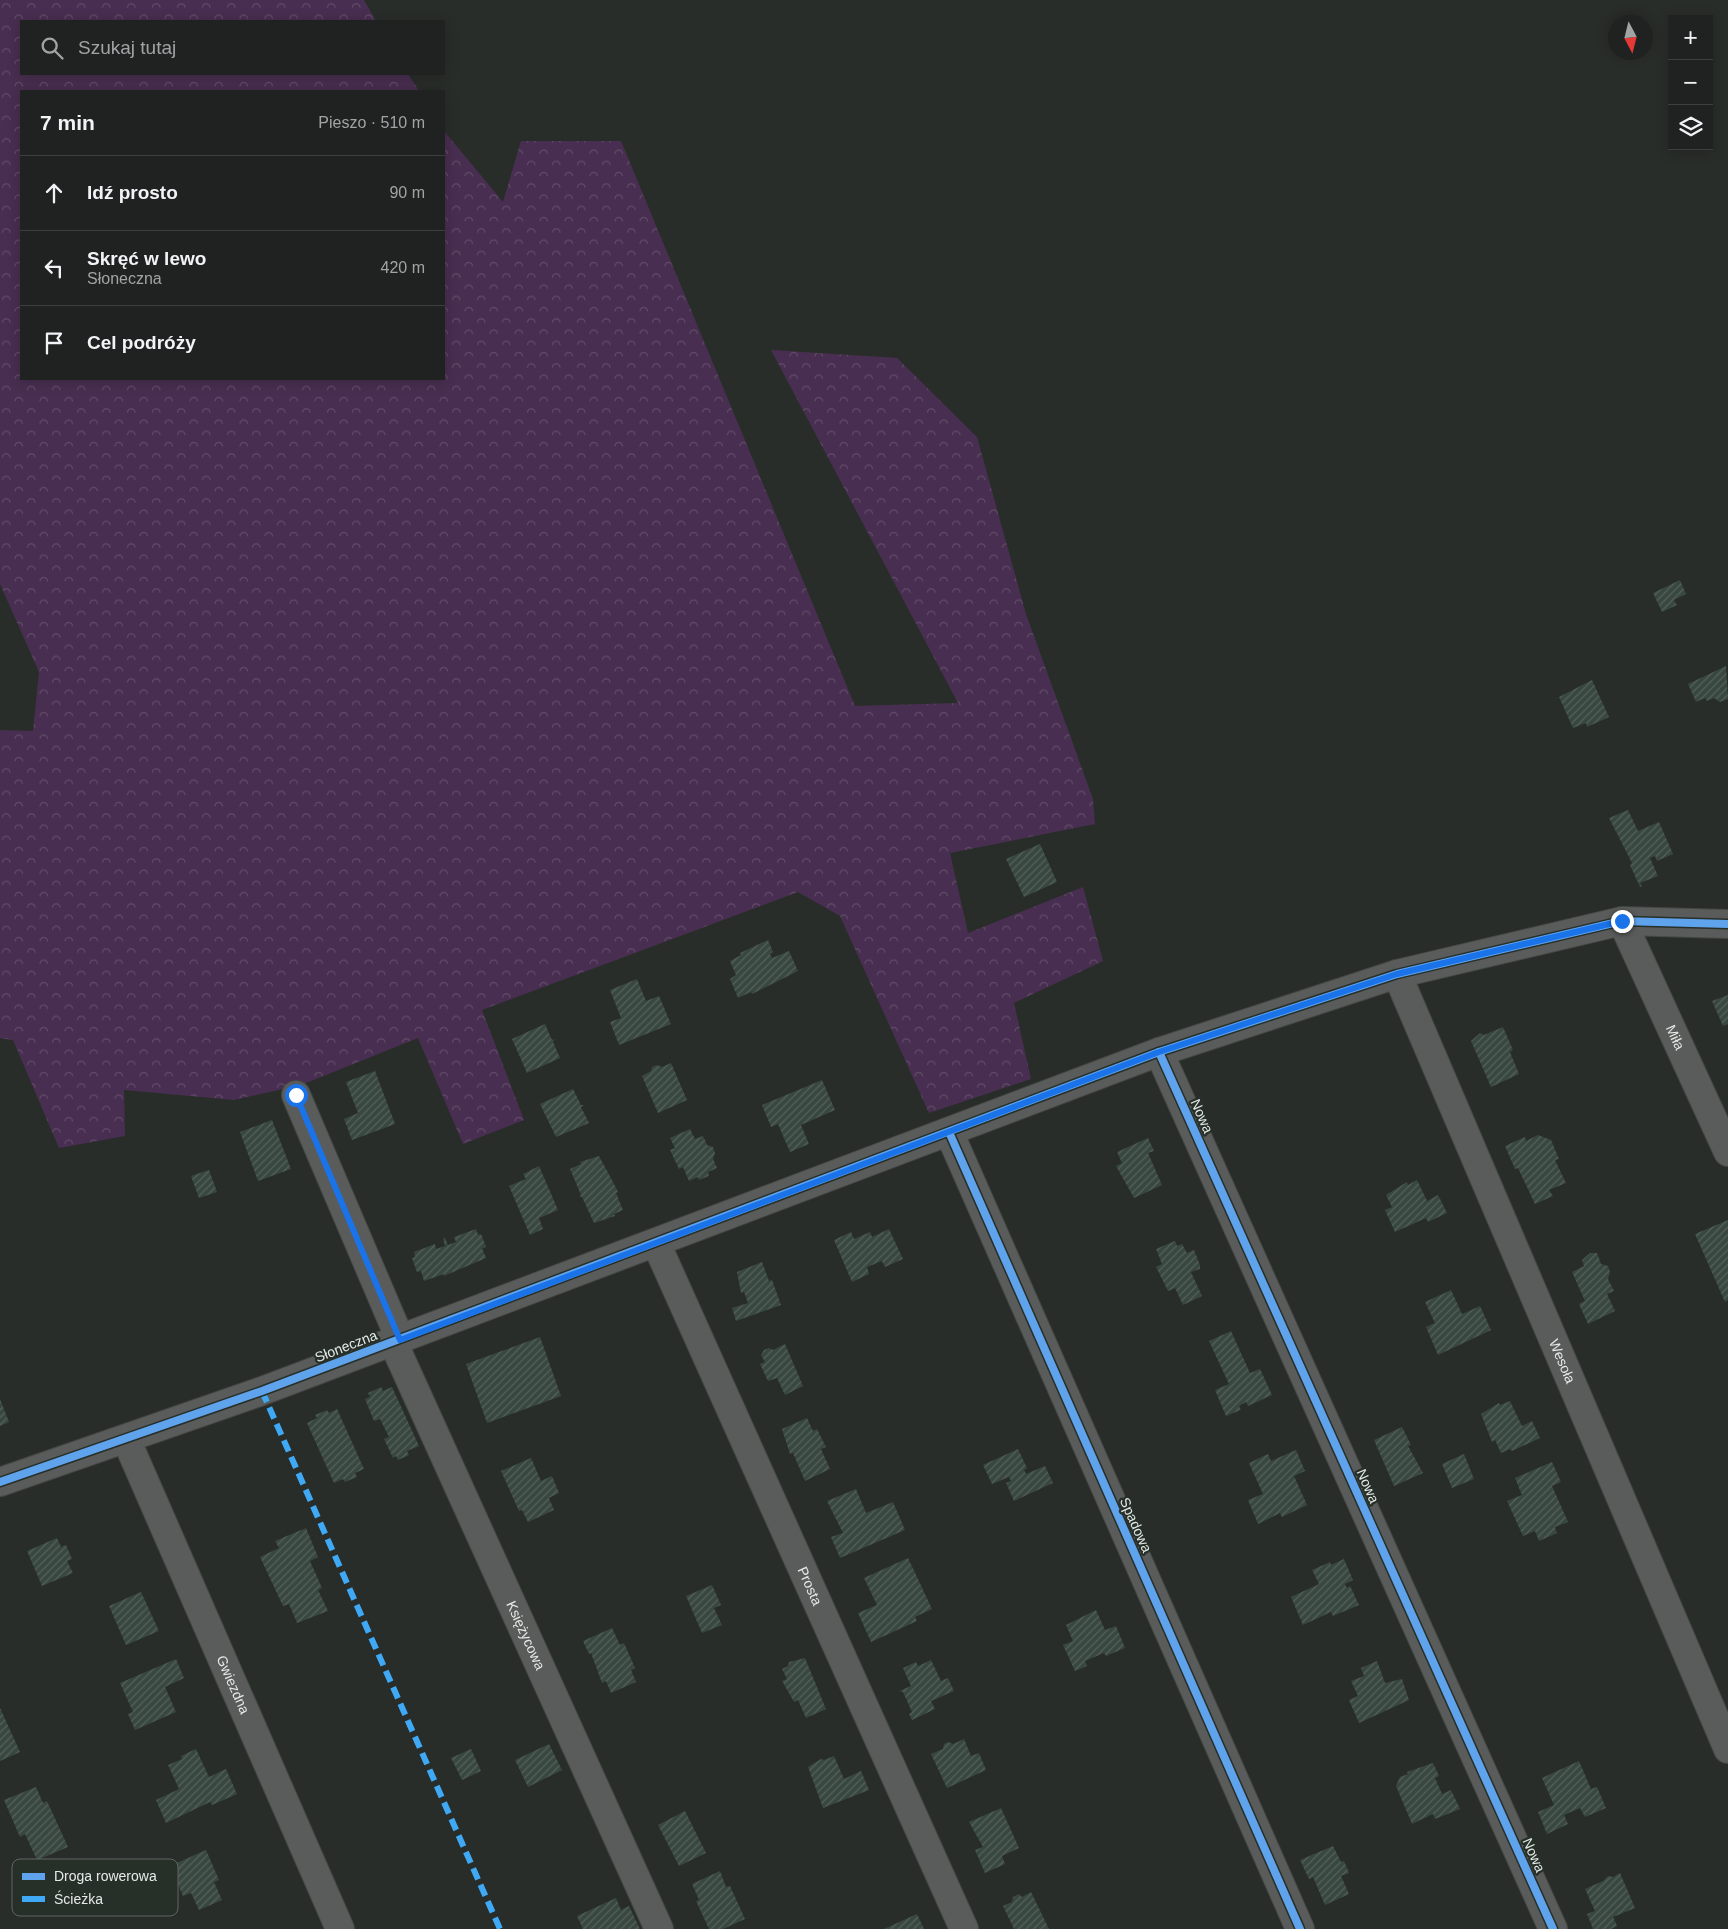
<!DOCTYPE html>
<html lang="pl">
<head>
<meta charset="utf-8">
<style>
	:root { --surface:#1f2220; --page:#272a29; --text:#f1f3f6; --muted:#a1a4a5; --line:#3c3f3e }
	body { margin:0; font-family:Helvetica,sans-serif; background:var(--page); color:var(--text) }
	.controls { position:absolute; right:15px; top:15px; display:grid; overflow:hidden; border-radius:0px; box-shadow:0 2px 12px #0003 }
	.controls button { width:45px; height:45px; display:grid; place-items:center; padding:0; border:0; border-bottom:1px solid var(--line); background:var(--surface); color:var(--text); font:25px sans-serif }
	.compass { position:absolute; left:1608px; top:15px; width:45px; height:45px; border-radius:50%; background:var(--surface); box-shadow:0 2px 12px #0003; rotate:173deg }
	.stop { position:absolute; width:15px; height:15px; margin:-11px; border:4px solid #1a73e8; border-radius:50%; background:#fff }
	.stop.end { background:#1a73e8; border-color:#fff; box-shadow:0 1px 5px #0008 }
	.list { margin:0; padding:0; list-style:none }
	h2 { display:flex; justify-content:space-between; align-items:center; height:65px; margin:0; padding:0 20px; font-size:21px }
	h2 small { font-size:16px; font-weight:400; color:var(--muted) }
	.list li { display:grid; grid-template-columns:32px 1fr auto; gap:15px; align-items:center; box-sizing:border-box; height:75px; padding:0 20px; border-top:1px solid var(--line) }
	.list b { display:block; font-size:19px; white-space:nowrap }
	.list p { margin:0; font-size:16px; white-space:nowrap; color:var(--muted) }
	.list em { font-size:16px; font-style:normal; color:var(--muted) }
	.icon { flex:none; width:28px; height:28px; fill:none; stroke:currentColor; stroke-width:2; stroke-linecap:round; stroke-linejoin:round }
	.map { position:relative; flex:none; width:1728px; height:1929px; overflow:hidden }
	.search { position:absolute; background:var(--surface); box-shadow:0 2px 12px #0003; left:20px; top:20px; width:425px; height:55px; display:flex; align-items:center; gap:12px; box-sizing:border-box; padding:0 18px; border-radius:0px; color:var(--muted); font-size:19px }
	.panel { position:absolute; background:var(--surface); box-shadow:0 2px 12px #0003; left:20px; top:90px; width:425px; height:290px; border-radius:0px }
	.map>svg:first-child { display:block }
	.forest { fill:url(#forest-crowns) }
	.building { fill:url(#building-hatch) }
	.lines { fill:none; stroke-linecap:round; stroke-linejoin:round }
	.minor-casing { stroke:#444845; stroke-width:30 }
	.minor { stroke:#595c5a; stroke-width:28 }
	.quiet { stroke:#3fa9f5; stroke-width:6; stroke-dasharray:12 6; stroke-linecap:butt }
	.cycleway-casing { stroke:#272f29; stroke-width:11 }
	.cycleway { stroke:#60a3ed; stroke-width:8 }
	.route { stroke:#1a73e8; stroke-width:6 }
	.labels { text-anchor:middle; stroke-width:4.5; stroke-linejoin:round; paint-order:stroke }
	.street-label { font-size:14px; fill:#e5eae6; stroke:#272f29 }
	.key { fill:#272f29; stroke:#606762; stroke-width:1 }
	.key-label { font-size:14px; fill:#e5eae6 }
</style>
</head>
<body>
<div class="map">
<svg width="1728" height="1929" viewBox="0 0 1728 1929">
	<defs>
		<pattern id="forest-crowns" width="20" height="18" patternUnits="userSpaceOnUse" patternTransform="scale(1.25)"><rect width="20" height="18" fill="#482e50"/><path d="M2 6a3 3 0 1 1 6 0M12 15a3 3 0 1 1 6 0" fill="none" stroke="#624c69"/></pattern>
		<pattern id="building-hatch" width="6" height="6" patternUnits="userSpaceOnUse" patternTransform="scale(1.25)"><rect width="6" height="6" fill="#384740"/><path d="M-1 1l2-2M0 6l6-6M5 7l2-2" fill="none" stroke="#55625c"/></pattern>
	</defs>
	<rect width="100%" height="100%" fill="#292d2a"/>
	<!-- forest -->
	<path class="forest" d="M0 0H364L376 21H21V74H408L419 91H21V379H444V131L503 202 521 141H621L855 706 958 703 771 350 897 358 977 437 1026 614 1093 799 1095 824 950 853 968 933 1083 887 1103 961 1014 1003 1031 1079 929 1113 840 916 798 892 482 1010 524 1120 463 1144 418 1038 301 1085 234 1100 124 1090 125 1136 59 1148 13 1040 0 1038V730L33 731 39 672 0 584Z"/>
	<!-- building -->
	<g class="building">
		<path d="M1680 580 1686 594 1674 600 1677 605 1662 612 1653 593Z"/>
		<path d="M1726 666 1728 699 1720 702 1714 698 1707 701 1705 698 1696 702 1688 684Z"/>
		<path d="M1592 680 1609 717 1587 727 1586 723 1573 728 1559 697Z"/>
		<path d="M1628 810 1638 831 1659 822 1673 854 1657 861 1655 856 1650 858 1658 876 1640 883 1642 886 1640 887 1630 865 1632 863 1609 818Z"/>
		<path d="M1040 844 1057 882 1024 897 1006 859Z"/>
		<path d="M768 940 773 952 770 954 772 958 789 951 798 971 752 994 751 992 738 998 730 979 736 975 730 961 741 955 740 953Z"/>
		<path d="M637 979 646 1001 659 996 671 1024 619 1045 610 1022 621 1018 610 990Z"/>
		<path d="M1728 995V1024L1723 1026 1712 1001Z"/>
		<path d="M545 1024 552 1040 555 1039 553 1042 560 1058 527 1073 512 1039Z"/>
		<path d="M1503 1027 1513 1050 1510 1052 1519 1074 1491 1087 1471 1041 1480 1033 1484 1035Z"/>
		<path d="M671 1063 687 1100 658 1113 642 1076 651 1071 652 1067 657 1065 662 1067Z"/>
		<path d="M375 1071 395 1124 352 1140 344 1119 358 1113 346 1082Z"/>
		<path d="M822 1080 835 1110 801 1125 809 1144 790 1152 778 1124 771 1127 762 1105Z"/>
		<path d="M573 1089 581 1105H584L581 1107 589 1123 556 1137 540 1104Z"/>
		<path d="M272 1120 291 1169 258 1181 240 1132Z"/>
		<path d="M690 1129 695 1139 703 1136 707 1145 713 1147 715 1153 713 1159 717 1168 708 1172 709 1176 699 1180 698 1177 689 1181 683 1167 679 1169 670 1150 675 1148 670 1138Z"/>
		<path d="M1538 1135 1551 1140 1559 1159 1555 1160 1566 1183 1549 1190 1553 1196 1535 1204 1518 1168 1515 1169 1505 1146 1525 1137 1526 1141Z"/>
		<path d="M1148 1138 1154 1151 1148 1153 1162 1185 1134 1198 1116 1166 1122 1163 1117 1152Z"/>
		<path d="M599 1156 613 1182 618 1192 616 1193 623 1210 614 1214 615 1216 594 1223 582 1197 579 1196 581 1195 570 1169 581 1164 580 1162Z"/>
		<path d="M539 1166 558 1210 539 1218 543 1229 530 1235 509 1186 526 1179 523 1174Z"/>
		<path d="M209 1170 217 1192 199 1198 191 1176Z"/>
		<path d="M1417 1180 1427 1201 1438 1195 1447 1213 1428 1222 1426 1218 1395 1232 1385 1210 1392 1207 1386 1195 1407 1182 1408 1185Z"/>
		<path d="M1728 1220V1300L1725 1302 1695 1234Z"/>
		<path d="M476 1229 478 1235 481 1234 486 1247 482 1248 486 1258 444 1276V1274L424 1281 421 1271 417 1272 412 1258 415 1257 414 1252 435 1244 436 1249 445 1246 443 1238H445L448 1245 456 1242 454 1237Z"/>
		<path d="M889 1229 903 1259 885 1267 882 1261 867 1267 869 1274 852 1282 834 1240 851 1232 854 1239 870 1232 872 1237Z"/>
		<path d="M1175 1241 1177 1246 1182 1244 1187 1253 1194 1250 1200 1265V1269L1191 1272 1202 1296 1183 1305 1175 1288 1168 1291 1156 1267 1162 1264 1156 1249Z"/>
		<path d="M1590 1253H1597L1601 1264 1608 1266 1610 1272 1608 1279 1614 1291 1607 1294 1615 1311 1588 1324 1579 1304 1585 1301 1572 1272 1584 1266 1582 1260Z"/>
		<path d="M762 1262 769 1281 772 1280 781 1305 736 1321 732 1308 748 1303 744 1292 741 1293 737 1272Z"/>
		<path d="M1451 1290 1462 1314 1480 1306 1491 1330 1438 1355 1426 1327 1435 1323 1425 1302Z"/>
		<path d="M1231 1331 1250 1373 1260 1369 1272 1395 1248 1406 1246 1402 1239 1406 1241 1410 1226 1416 1215 1390 1229 1384 1209 1341Z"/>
		<path d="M540 1337 561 1396 487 1423 466 1364Z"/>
		<path d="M785 1344 803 1386 785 1395 777 1378 768 1381 760 1364 765 1362 761 1355 764 1350 769 1348 773 1350Z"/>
		<path d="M381 1387 383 1391 392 1387 419 1446 407 1451 409 1455 398 1460 396 1456 393 1458 384 1439 389 1437 380 1419 374 1421 365 1399 370 1397 368 1393Z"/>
		<path d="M0 1399 9 1422 0 1426Z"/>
		<path d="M1510 1401 1522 1426 1532 1421 1540 1438 1512 1451 1510 1449 1501 1453 1495 1440 1492 1442 1481 1414 1499 1403 1500 1405Z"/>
		<path d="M337 1409 364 1469 355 1473 357 1477 345 1482 343 1479 334 1483 307 1423 317 1418 315 1415 327 1410 329 1413Z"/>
		<path d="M807 1418 813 1431 817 1429 826 1447 821 1449 830 1469 805 1481 793 1453 790 1454 782 1429Z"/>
		<path d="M1402 1427 1411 1445 1408 1446 1423 1473 1394 1486 1374 1440Z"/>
		<path d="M1018 1449 1027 1468 1024 1470 1026 1474 1045 1466 1053 1483 1014 1501 1006 1483 1011 1481 1009 1477 992 1484 983 1465Z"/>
		<path d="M1296 1450 1305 1471 1294 1476 1307 1505 1282 1517 1280 1513 1258 1524 1248 1500 1263 1494 1249 1463 1268 1454 1271 1461Z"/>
		<path d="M1464 1454 1474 1479 1452 1488 1442 1464Z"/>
		<path d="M531 1458 541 1481 552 1476 559 1493 549 1498 554 1510 528 1522 522 1510 519 1511 501 1471Z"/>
		<path d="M1552 1462 1561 1482 1552 1486 1568 1522 1555 1527 1557 1533 1539 1541 1535 1531 1523 1536 1507 1501 1522 1495 1515 1478Z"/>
		<path d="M856 1489 866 1513 893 1502 905 1530 840 1558 831 1537 843 1533 827 1501Z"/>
		<path d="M306 1528 318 1557 310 1561 322 1588 318 1590 328 1611 297 1623 289 1604 283 1606 260 1557 279 1548 275 1541Z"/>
		<path d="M57 1538 61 1547 66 1545 72 1559 67 1561 73 1573 42 1586 27 1551Z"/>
		<path d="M908 1558 932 1609 915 1617 917 1621 871 1642 858 1613 877 1605 864 1578Z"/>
		<path d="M1344 1559 1353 1580 1345 1584 1347 1588 1350 1586 1359 1605 1333 1616 1331 1612 1303 1625 1291 1597 1319 1584 1312 1570 1330 1562 1331 1565Z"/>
		<path d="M712 1585 721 1605 714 1608 722 1625 702 1633 686 1596Z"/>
		<path d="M141 1592 159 1631 126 1645 109 1606Z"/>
		<path d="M1096 1610 1105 1630 1116 1626 1125 1648 1106 1656 1104 1653 1085 1661 1087 1666 1075 1671 1063 1645 1073 1641 1066 1625Z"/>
		<path d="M612 1628 620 1645 624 1643 635 1668 631 1670 636 1682 611 1693 606 1681 602 1683 591 1653 589 1654 583 1641Z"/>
		<path d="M805 1658 826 1709 806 1718 798 1700 794 1702 782 1681 787 1679 782 1669 788 1666 789 1662Z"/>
		<path d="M176 1659 184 1678 165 1687 176 1712 135 1730 128 1714 133 1712 120 1683Z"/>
		<path d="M931 1660 941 1681 948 1678 954 1691 931 1701 935 1709 912 1720 909 1714 912 1712 903 1692 899 1691 911 1686 903 1668 916 1662 918 1666Z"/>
		<path d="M1377 1661 1385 1683 1402 1679 1409 1700 1359 1723 1349 1700 1358 1696 1351 1681 1364 1676 1361 1668Z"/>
		<path d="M0 1708 20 1752 0 1761Z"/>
		<path d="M964 1739 971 1756 979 1753 986 1770 947 1788 931 1754 943 1749 944 1744 948 1742 953 1744Z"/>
		<path d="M549 1744 562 1770 528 1787 515 1760Z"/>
		<path d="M196 1749 209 1777 226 1769 237 1794 212 1805 210 1802 166 1823 156 1800 179 1789 168 1765 182 1759 181 1756Z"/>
		<path d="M471 1749 481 1771 462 1780 451 1758Z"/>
		<path d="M834 1756 844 1779 861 1771 869 1790 823 1808 808 1767 821 1759 824 1760Z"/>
		<path d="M1579 1761 1591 1789 1597 1787 1606 1808 1585 1817 1580 1808 1564 1815 1568 1824 1547 1834 1538 1812 1554 1805 1542 1778Z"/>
		<path d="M1433 1763 1439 1776 1435 1778 1442 1794 1451 1790 1460 1809 1435 1819 1433 1814 1412 1824 1396 1786 1400 1777 1408 1774 1407 1772Z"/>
		<path d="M36 1787 43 1803 47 1801 68 1847 37 1860 25 1834 20 1837 4 1800Z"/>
		<path d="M1001 1808 1019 1848 1002 1856 1005 1864 985 1873 975 1850 983 1847 969 1822Z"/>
		<path d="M685 1811 706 1853 679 1866 658 1825Z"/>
		<path d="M1333 1846 1341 1862 1344 1861 1349 1873 1341 1876 1349 1894 1325 1905 1313 1877 1309 1879 1300 1860Z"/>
		<path d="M206 1850 219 1880 214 1882 222 1900 199 1910 191 1893 183 1896 170 1866Z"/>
		<path d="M720 1871 726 1887 730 1886 745 1919 723 1929H709L696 1901 699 1900 692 1884Z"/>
		<path d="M1620 1873 1635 1908 1613 1917 1617 1926 1611 1929H1593L1587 1914 1595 1911 1585 1889 1603 1881 1608 1876 1613 1877Z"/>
		<path d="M1031 1892 1049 1929H1014L1003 1906 1012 1902 1013 1897 1019 1894 1022 1897Z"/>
		<path d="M616 1898 621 1910 629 1906 640 1929H583L577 1916Z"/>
		<path d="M917 1914 924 1929H884Z"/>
	</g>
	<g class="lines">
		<!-- minor casing -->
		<g class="minor-casing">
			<g id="minor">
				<path id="s1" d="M1622 921 1728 1152"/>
				<path id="s2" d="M1397 974 1728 1749"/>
				<path d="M1159 1052 1553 1929"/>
				<path d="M296 1095 400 1339"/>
				<path d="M949 1132 1300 1929"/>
				<path id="s3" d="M656 1243 964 1929"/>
				<path id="s4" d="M393 1342 659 1929"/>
				<path id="s5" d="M126 1439 340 1929"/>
				<path d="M0 1482 262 1391 1159 1052 1397 974 1622 921 1728 924"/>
			</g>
		</g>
		<!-- minor -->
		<use href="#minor" class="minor"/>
		<!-- quiet -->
		<path class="quiet" d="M262 1391 500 1929"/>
		<!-- cycleway casing -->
		<g class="cycleway-casing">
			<g id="cycleway">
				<path d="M1159 1052 1553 1929"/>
				<path d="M949 1132 1300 1929"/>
				<path d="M0 1482 262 1391 1159 1052 1397 974 1622 921 1728 924"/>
			</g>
		</g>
		<!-- cycleway -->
		<use href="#cycleway" class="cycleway"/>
	</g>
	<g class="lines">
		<!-- route -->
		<path class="route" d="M296 1095 400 1340 1159 1052 1397 974 1622 921"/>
	</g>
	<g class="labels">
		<!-- street labels -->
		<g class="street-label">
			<text dy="5" stroke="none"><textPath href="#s1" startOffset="128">Miła</textPath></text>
			<text transform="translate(1202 1116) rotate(66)" y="5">Nowa</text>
			<text transform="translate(346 1346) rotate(-21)" y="5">Słoneczna</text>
			<text dy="5" stroke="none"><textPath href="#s2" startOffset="421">Wesoła</textPath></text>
			<text transform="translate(1368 1486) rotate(66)" y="5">Nowa</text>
			<text transform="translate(1136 1525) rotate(66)" y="5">Spadowa</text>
			<text dy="5" stroke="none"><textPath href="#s3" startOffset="376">Prosta</textPath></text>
			<text dy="5" stroke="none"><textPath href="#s4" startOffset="322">Księżycowa</textPath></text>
			<text dy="5" stroke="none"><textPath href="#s5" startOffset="268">Gwiezdna</textPath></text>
			<text transform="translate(1534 1855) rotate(66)" y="5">Nowa</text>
		</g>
	</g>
	<!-- legend -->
	<rect x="12" y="1859" width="166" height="57" rx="8" class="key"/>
	<rect x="22" y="1873" width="23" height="7" fill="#60a3ed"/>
	<rect x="22" y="1896" width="23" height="6" fill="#3fa9f5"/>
	<g class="key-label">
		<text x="54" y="1881">Droga rowerowa</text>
		<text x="54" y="1904">Ścieżka</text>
	</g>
</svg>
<div class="controls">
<button>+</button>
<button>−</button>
<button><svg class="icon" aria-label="layers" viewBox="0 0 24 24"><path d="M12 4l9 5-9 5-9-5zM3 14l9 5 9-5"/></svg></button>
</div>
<svg class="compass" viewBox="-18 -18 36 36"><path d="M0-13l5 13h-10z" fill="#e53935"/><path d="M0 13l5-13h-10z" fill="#a1a4a5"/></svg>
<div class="stop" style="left:296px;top:1095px"></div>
<div class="stop end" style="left:1622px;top:921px"></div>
<div class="search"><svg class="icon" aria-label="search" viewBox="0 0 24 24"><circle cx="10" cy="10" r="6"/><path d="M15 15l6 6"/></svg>Szukaj tutaj</div>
<section class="panel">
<h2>7 min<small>Pieszo · 510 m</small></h2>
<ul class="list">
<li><svg class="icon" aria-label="ahead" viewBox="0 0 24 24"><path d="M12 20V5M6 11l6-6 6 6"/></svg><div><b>Idź prosto</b></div><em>90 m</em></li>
<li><svg class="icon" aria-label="left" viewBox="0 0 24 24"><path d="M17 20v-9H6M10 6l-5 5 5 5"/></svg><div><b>Skręć w lewo</b><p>Słoneczna</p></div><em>420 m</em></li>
<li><svg class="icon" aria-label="arrive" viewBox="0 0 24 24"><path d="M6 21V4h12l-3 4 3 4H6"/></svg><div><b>Cel podróży</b></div></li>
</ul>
</section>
</div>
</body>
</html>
